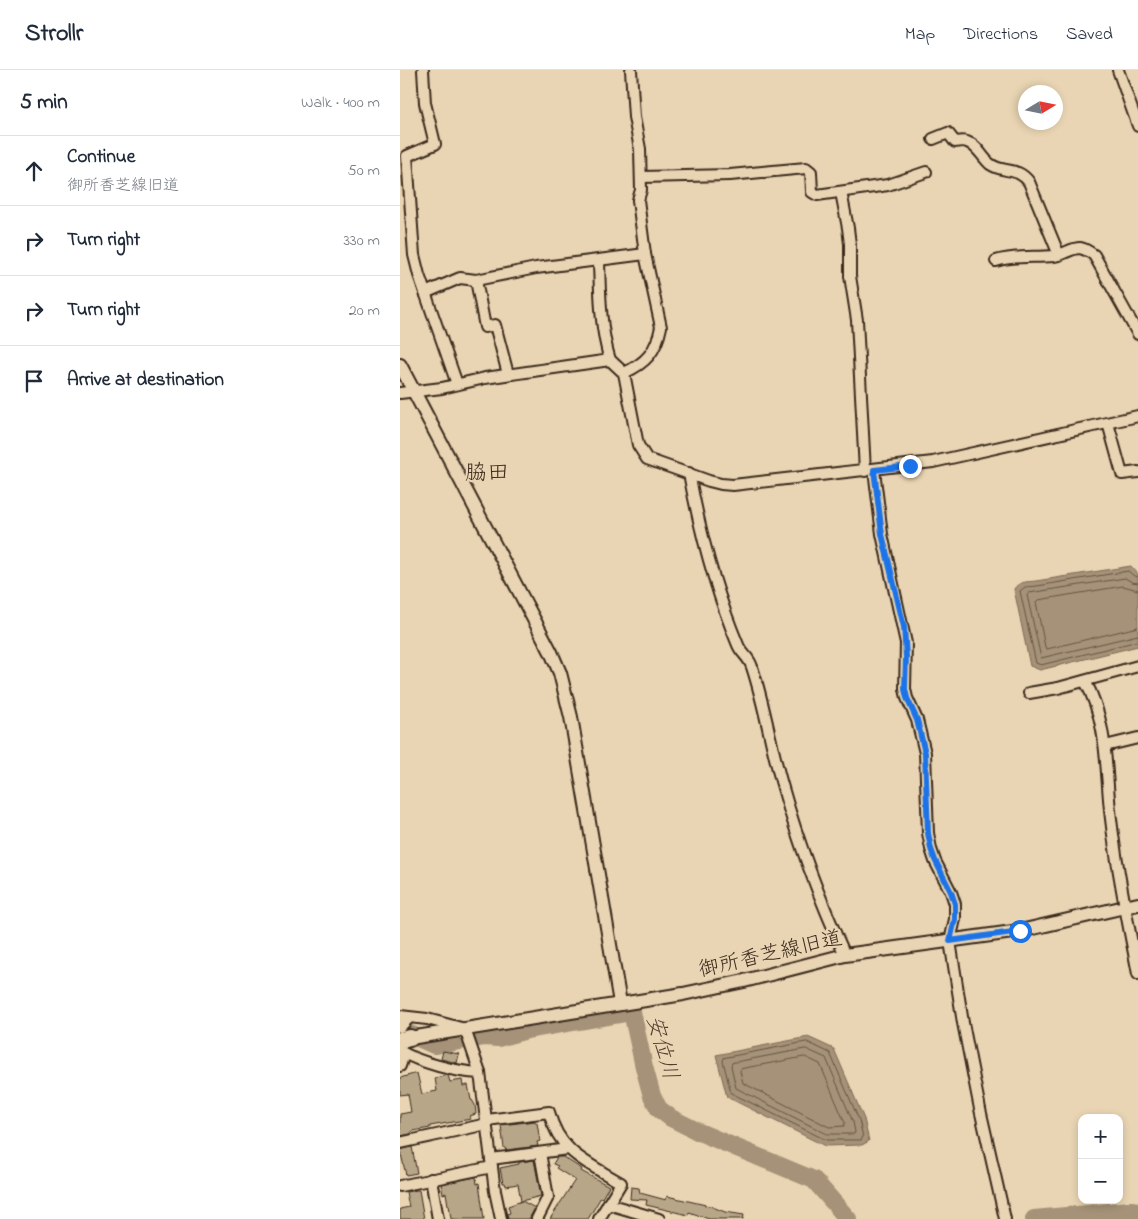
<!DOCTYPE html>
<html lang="en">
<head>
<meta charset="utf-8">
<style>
	:root { --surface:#fff; --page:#f6f6f7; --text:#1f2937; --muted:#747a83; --line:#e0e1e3 }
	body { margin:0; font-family:"Indie Flower","Klee One",sans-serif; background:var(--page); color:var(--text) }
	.controls { position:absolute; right:15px; bottom:15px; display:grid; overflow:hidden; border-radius:10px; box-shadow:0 2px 8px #0003 }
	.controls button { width:45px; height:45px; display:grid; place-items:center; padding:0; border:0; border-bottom:1px solid var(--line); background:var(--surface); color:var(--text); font:25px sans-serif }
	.compass { position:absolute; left:618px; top:15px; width:45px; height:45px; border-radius:50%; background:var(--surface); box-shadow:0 2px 8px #0003; rotate:80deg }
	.stop { position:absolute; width:15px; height:15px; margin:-11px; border:4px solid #1a73e8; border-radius:50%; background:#fff }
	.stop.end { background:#1a73e8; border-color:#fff; box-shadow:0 1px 5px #0008 }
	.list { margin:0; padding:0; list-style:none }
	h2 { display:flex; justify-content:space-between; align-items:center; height:65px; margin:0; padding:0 20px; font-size:21px }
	h2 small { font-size:16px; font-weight:400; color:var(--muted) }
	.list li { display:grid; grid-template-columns:32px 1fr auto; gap:15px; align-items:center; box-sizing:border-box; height:70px; padding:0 20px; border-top:1px solid var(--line) }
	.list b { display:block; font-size:19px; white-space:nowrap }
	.list p { margin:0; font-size:16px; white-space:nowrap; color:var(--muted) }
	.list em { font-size:16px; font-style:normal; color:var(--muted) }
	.icon { flex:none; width:28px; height:28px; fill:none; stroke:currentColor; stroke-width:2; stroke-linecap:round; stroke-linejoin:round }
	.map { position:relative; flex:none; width:738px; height:1149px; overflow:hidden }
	header { display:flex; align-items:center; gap:30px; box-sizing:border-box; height:70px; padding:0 25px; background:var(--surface); border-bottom:1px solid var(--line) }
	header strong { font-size:24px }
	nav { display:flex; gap:28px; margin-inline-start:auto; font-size:18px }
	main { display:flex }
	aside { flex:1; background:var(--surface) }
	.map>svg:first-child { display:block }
	.water { fill:#a59278; stroke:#7b6854 }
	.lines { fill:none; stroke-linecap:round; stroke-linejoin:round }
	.shore { stroke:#655442; stroke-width:1 }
	.river { stroke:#a59278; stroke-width:18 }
	.building { fill:#b8a689; stroke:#3b2a1e }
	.minor-casing { stroke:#3b2a1e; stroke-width:14 }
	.tertiary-casing { stroke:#3b2a1e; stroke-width:16 }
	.primary-casing { stroke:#3b2a1e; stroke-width:20 }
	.minor { stroke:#e9d5b3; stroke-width:10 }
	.tertiary { stroke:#e9d5b3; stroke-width:12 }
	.primary { stroke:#e9d5b3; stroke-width:16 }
	.route { stroke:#1a73e8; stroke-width:6 }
	.labels { text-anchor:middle; stroke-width:4.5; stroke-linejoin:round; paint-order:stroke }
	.street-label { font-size:21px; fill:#3b2a1e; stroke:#e9d5b3 }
	.neighbourhood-label { font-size:22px; fill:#3b2a1e; stroke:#e9d5b3 }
	.water-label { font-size:22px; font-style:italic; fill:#503f30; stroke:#e9d5b3 }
</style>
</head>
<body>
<header>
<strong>Strollr</strong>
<nav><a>Map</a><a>Directions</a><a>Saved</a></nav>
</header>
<main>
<aside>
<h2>5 min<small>Walk · 400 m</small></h2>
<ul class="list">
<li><svg class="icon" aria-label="ahead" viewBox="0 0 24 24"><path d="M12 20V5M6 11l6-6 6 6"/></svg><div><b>Continue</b><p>御所香芝線旧道</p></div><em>50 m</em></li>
<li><svg class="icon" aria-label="right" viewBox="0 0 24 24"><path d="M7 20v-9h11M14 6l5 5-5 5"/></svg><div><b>Turn right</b></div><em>330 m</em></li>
<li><svg class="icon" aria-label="right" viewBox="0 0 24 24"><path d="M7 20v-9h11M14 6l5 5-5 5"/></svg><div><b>Turn right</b></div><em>20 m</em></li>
<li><svg class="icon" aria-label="arrive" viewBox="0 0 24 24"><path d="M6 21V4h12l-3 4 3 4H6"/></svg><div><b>Arrive at destination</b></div></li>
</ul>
</aside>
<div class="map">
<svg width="738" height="1149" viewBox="0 0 738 1149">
	<rect width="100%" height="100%" fill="#e9d5b3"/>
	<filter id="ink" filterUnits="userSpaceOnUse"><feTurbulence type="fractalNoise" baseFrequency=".02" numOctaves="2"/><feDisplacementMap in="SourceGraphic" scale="10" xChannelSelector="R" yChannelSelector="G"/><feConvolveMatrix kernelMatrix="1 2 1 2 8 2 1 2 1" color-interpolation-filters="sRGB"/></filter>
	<g filter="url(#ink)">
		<!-- water -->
		<g class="water">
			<path d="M731 496 738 504V576L640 600 630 596 614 519C619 511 627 512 636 511Z"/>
			<path d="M408 967 434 979 464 1049 469 1071 462 1075 425 1076 327 1027 316 985Z"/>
		</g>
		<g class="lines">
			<!-- shore -->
			<g class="shore">
				<path d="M738 507 734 506 728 501 637 516 625 517 620 521 636 593 641 595 738 571"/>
				<path d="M738 513 732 512 725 508 629 523 627 525 641 588 738 565"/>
				<path d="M738 520 723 516 638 530 636 532 645 577 647 579 738 557"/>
				<path d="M407 972 430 983 459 1050 463 1067 461 1070H426L331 1023 323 991 324 988Z"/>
				<path d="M406 979 426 988 453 1052 455 1062 454 1064H427L336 1018 331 996 332 993Z"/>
				<path d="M405 987 420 994 445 1053 444 1056 429 1057 343 1013 340 1001 341 999Z"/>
			</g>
			<!-- river -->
			<g class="river">
				<path d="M5 962 34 975 84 967 98 968 127 960 232 942 244 997 252 1026 259 1039 271 1048 299 1062 414 1110 448 1149"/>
				<path d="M634 1149 731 1140 738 1141"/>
			</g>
		</g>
		<!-- building -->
		<g class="building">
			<path d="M43 981 59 984 57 993 41 989Z"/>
			<path d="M17 1003 22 1024 37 1021 35 1008 48 1005 50 1012 62 1010 63 1016 68 1015 71 1030H72L75 1035 76 1044 70 1046 71 1049 30 1056V1058L13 1061 10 1064 0 1066V1044L11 1042 8 1024 0 1025V1008Z"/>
			<path d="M135 1051V1053H137L140 1071 137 1072 138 1076 106 1080 105 1078H104L101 1055Z"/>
			<path d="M12 1077 17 1103 6 1105 0 1080Z"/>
			<path d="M157 1087H163L182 1099 181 1101 209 1116 202 1128 201 1127 188 1149H150L175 1110 156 1098 158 1096 153 1094Z"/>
			<path d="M134 1090 141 1126 121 1131 118 1114 106 1116 105 1113H103L100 1098 119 1094V1092Z"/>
			<path d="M76 1107 77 1114 79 1113 84 1149H51L49 1135H48L46 1123 43 1124 41 1114Z"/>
			<path d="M231 1117 239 1118 240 1123 266 1130 267 1126 310 1136 325 1142 344 1145 343 1149H309L289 1142 288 1145 246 1135 247 1130 230 1129Z"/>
			<path d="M17 1120H19L24 1149H0V1139L9 1137 6 1122Z"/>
			<path d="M122 1131 135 1138 129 1149H108L107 1144 110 1143 108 1136Z"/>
		</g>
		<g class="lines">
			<!-- minor casing -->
			<g class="minor-casing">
				<g id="minor">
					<path d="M23 0 25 33 35 74 7 86 14 185 19 205 57 314"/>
					<path d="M718 0 738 56"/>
					<path d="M533 69 548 63 555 72C558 72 563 70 567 72 577 75 582 87 590 94 604 104 617 96 629 112L659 185"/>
					<path d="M241 107 330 105 406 98 411 102 412 122 417 125 488 115 526 102"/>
					<path d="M441 122 448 158 450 174V206L457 250 465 401"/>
					<path d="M199 191C200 224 200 258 210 290"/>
					<path d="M596 191C616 185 634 188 654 186 663 185 671 178 680 178 686 179 689 182 694 185L738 264"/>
					<path d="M76 210 85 257 95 255 108 304"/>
					<path d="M25 223 60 208 76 210 136 198 245 184"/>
					<path d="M224 303C246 293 256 282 261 257L245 184 238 130 241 120 240 79 234 47 231 0"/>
					<path d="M0 323 42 318 85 308 210 290 224 303 238 375 247 389 309 411 321 414 333 415 533 392 738 346"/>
					<path d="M708 353 722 404 738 402"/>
					<path d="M474 400 482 464 506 573 505 619 507 628 517 650 525 683 528 763 531 779 535 791 551 822 555 834V849L550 871 563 953 580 1039 605 1149"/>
					<path d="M289 403C300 462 315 520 338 575 341 583 349 587 352 597 365 636 371 678 383 718 399 775 420 830 445 885"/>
					<path d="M685 611C709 654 705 701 711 749 717 801 728 852 738 904"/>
					<path d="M629 623 658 618 738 596"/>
					<path d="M705 676 738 668"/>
					<path d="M0 946 27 949 65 959 80 1003"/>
					<path d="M0 957 9 948"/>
					<path d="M0 981C21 993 56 1002 80 1003L95 1121 101 1149"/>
					<path d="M0 996 4 984"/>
					<path d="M87 1050 149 1042C159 1083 188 1093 221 1113L199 1149"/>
					<path d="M0 1073 87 1054"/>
					<path d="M91 1089 168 1079"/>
					<path d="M31 1109 38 1149"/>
					<path d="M0 1116 92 1097"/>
					<path d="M208 1134 259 1149"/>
					<path d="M137 1149 148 1127 140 1083"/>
				</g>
			</g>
			<!-- tertiary casing -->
			<g class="tertiary-casing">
				<g id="tertiary">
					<path d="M0 295 151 582 160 603 171 647 220 933"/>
					<path d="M10 968 283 924 344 911 445 885 620 861 738 834"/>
				</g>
			</g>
			<!-- primary casing -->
			<g class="primary-casing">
				<path id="primary" d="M0 970 10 968"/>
			</g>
			<!-- minor -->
			<use href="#minor" class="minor"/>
			<!-- tertiary -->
			<use href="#tertiary" class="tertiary"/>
			<!-- primary -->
			<use href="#primary" class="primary"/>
		</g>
	</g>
	<g class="lines" filter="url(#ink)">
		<!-- route -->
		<path class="route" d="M510 396 474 400 482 464 504 557 506 587 505 619 507 628 517 650 525 683 528 763 531 779 535 790 551 822 555 834V849L550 871 620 861"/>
	</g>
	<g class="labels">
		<!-- street labels -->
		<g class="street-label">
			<text transform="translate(370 883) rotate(-13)" y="7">御所香芝線旧道</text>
		</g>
		<!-- neighbourhood labels -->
		<g class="neighbourhood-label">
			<text x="87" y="409">脇田</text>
		</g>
		<!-- water labels -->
		<g class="water-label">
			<text transform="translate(264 977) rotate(74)" y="8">安位川</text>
		</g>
	</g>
</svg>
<div class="controls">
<button>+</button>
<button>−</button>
</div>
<svg class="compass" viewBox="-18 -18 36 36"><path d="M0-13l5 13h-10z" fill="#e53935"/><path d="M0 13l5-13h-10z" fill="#747a83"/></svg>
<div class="stop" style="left:620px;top:861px"></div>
<div class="stop end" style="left:510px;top:396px"></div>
</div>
</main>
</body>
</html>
